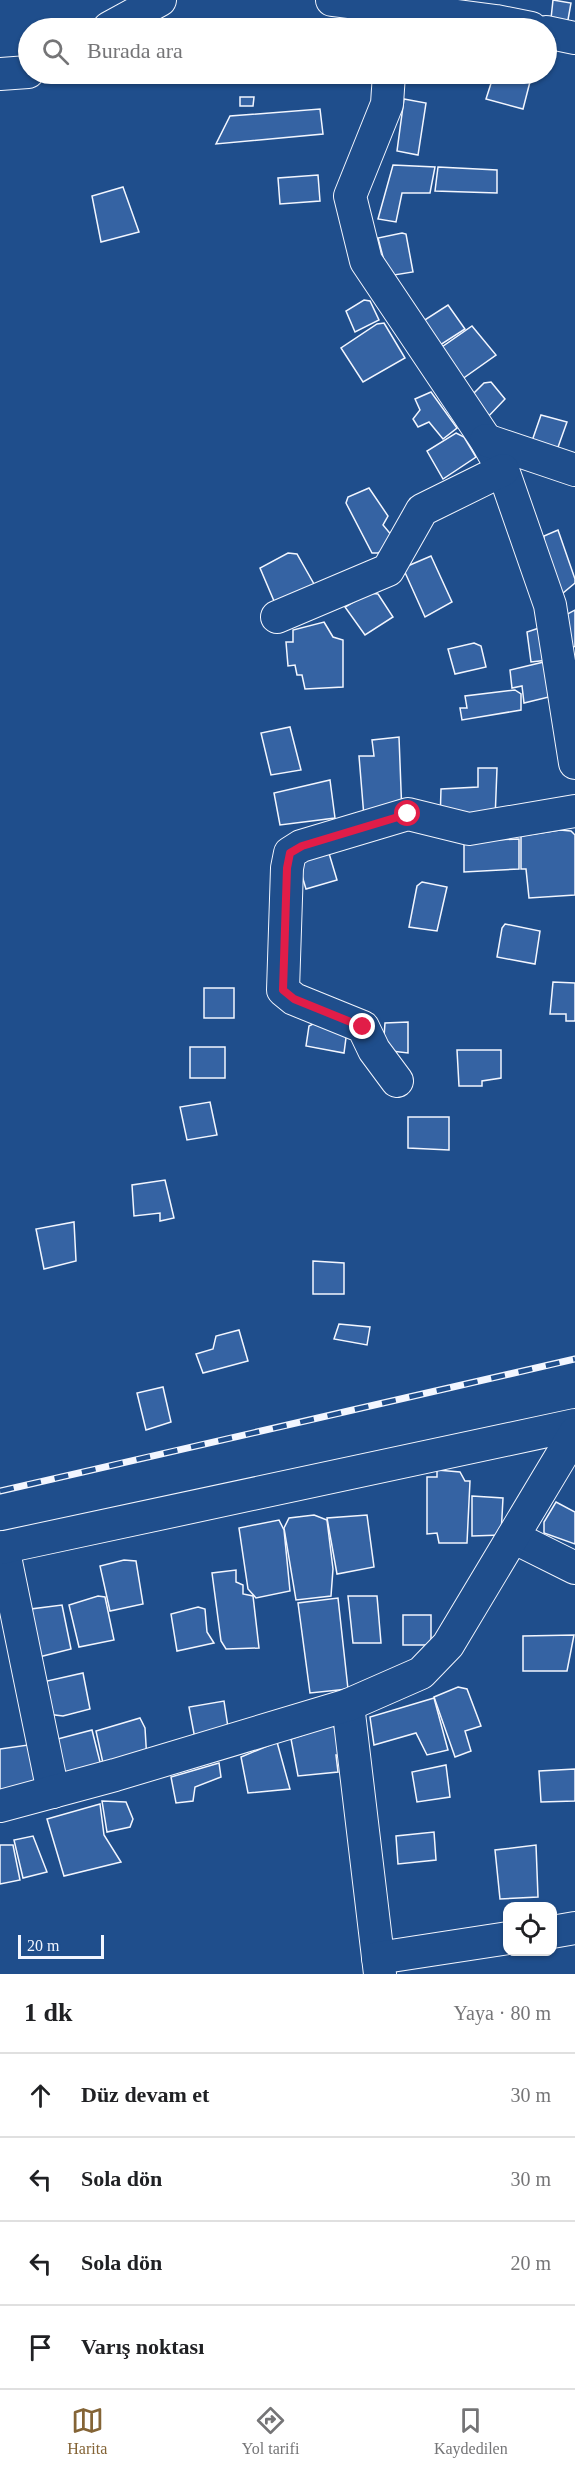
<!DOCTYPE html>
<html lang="tr">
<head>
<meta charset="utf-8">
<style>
	:root { --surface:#fff; --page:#f6f6f6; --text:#202124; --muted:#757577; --line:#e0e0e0; --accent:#846436 }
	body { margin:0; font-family:"Times New Roman",serif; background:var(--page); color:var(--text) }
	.controls { position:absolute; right:18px; bottom:18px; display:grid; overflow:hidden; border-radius:12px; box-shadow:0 2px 4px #0004 }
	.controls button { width:54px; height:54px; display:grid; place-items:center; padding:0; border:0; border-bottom:2px solid var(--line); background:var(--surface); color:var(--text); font:30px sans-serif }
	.scale { position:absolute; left:18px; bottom:15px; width:86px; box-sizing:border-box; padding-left:6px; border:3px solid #f2f6ff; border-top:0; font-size:16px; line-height:21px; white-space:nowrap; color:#f2f6ff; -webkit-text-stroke:4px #1f4e8c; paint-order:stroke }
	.stop { position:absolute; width:18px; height:18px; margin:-14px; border:4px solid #e11d48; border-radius:50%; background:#fff }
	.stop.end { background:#e11d48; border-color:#fff; box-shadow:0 2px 6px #0008 }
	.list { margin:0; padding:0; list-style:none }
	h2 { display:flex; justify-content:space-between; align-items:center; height:78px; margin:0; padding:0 24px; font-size:26px }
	h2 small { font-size:20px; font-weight:400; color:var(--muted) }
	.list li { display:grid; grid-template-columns:39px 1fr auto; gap:18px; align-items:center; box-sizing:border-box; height:84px; padding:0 24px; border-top:2px solid var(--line) }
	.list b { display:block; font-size:22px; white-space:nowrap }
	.list em { font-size:20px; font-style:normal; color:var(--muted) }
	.icon { flex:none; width:33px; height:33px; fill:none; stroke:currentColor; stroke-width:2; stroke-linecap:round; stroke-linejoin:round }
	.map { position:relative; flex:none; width:575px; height:1974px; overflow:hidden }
	.search { position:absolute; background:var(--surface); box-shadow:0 2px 4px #0004; left:18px; right:18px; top:18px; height:66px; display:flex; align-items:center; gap:15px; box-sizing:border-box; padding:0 21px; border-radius:33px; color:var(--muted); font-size:22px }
	.sheet { height:414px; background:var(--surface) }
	nav { display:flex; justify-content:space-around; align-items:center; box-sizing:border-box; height:84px; border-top:2px solid var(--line); background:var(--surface); font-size:16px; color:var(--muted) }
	nav a { display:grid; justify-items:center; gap:3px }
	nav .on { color:var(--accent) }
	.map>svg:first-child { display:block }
	.building { fill:#3563a3; stroke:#f2f6ff; stroke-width:1.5 }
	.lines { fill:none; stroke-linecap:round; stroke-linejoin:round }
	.minor-casing { stroke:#f2f6ff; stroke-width:34 }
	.minor { stroke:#1f4e8c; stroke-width:32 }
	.rail-casing { stroke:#f2f6ff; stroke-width:7 }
	.rail { stroke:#1f4e8c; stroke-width:4.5; stroke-dasharray:14; stroke-linecap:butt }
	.route { stroke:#e11d48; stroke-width:8 }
</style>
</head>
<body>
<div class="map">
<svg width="575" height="1974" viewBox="0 0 575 1974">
	<rect width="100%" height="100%" fill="#1f4e8c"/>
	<!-- building -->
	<g class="building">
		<path d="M553 0 571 3 566 31 550 28Z"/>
		<path d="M494 74H532L523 109 486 99Z"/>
		<path d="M240 97H254L253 106H240Z"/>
		<path d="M404 99 426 103 418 155 397 151Z"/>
		<path d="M320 109 323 134 216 144 230 116Z"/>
		<path d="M393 165 435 167 430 193H402L396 222 378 219Z"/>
		<path d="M438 167 497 170V193L435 191Z"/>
		<path d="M318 175 320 201 280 204 278 178Z"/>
		<path d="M123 187 139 232 101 242 92 196Z"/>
		<path d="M402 233 406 234 413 272 388 276 378 238Z"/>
		<path d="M364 300 370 301 379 320 355 332 346 311Z"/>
		<path d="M448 305 465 329 434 349 420 323Z"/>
		<path d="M384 323 405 358 363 382 341 348 377 324Z"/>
		<path d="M472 326 496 355 458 382 439 349Z"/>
		<path d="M491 382 505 399 485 420 467 400 484 383Z"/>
		<path d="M431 392 457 428 443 439 429 422 418 427 413 419 420 410 415 399Z"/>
		<path d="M541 415 567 422 557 450 532 441Z"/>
		<path d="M456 433 464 437 476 457 443 479 427 451Z"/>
		<path d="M369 488 388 516 383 525 393 537V544L378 553H372L346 503 348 497Z"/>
		<path d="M558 530 575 579V583L563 593H558L544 545V536Z"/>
		<path d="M288 553 297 554 314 584 311 594 277 608 260 568Z"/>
		<path d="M431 556 452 602 425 617 403 568Z"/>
		<path d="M369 593 378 594 393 617 365 635 345 607Z"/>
		<path d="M575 610V646L572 648 560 618Z"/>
		<path d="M324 622 333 637 343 640V687L305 689 302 675H297L295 665 288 666 286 642H293V630Z"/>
		<path d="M539 628 548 660 531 662 527 632Z"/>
		<path d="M474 643 481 646 486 667 455 674 448 649Z"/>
		<path d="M548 661 557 695 524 703 522 686 512 688 510 670Z"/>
		<path d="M515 690 521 694V710L462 720 460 708H467L465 696Z"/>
		<path d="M290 727 301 770 271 775 261 733Z"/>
		<path d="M399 737 402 815 364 817 359 756H374L372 740Z"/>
		<path d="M478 768H497L495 820 440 822 441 789 478 787Z"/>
		<path d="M330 780 335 818 280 825 274 793Z"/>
		<path d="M560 830 571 831 575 835V895L529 898 526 869H521V836Z"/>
		<path d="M519 839V869L464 872V841Z"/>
		<path d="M328 850 337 880 306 889 297 859Z"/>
		<path d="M422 882 447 887 437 931 409 927 417 886Z"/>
		<path d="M505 924 540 931 535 964 497 957 502 928Z"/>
		<path d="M553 982 575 983V1021H566V1014H550Z"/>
		<rect x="204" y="988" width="30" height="30"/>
		<path d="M408 1022V1053L383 1050 385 1023Z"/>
		<path d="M315 1023 347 1030 344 1053 306 1046 309 1026Z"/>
		<rect x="190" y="1047" width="35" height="31"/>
		<path d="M457 1050H501V1078L482 1081V1086H459Z"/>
		<path d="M210 1102 217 1135 187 1140 180 1107Z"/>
		<path d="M408 1117H449V1150L408 1148Z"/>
		<path d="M165 1180 174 1218 160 1221V1213L134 1216 132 1185Z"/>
		<path d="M74 1222 76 1261 44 1269 36 1229Z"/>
		<path d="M313 1261 344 1263V1294H313Z"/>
		<path d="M339 1324 370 1327 367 1345 334 1339Z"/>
		<path d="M239 1330 248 1361 203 1373 196 1354 213 1349 216 1336Z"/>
		<path d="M163 1387 171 1422 146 1430 137 1393Z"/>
		<path d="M437 1470 460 1472 465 1481H470L467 1543H439L437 1533 427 1534V1477H437Z"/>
		<path d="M472 1496 503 1498 501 1535 472 1536Z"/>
		<path d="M556 1502 575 1512V1544L544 1533V1522Z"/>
		<path d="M314 1515 327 1520 333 1569 331 1596 296 1600 284 1528 289 1518Z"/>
		<path d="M367 1515 374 1567 337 1574 327 1518Z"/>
		<path d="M279 1520 284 1530 290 1591 256 1598 248 1589 239 1528Z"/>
		<path d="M124 1560 136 1561 143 1604 110 1611 100 1566Z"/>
		<path d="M236 1570V1582L243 1585V1594L253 1596 259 1648 226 1649 221 1641 212 1573Z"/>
		<path d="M98 1596 105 1597 114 1640 79 1647 69 1605Z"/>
		<path d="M348 1596H377L381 1643H353Z"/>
		<path d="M338 1598 348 1689 310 1693 298 1603Z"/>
		<path d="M62 1605 71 1649 39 1657 31 1609Z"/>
		<path d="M198 1607 205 1609 207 1632 214 1643 177 1651 171 1614Z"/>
		<rect x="403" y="1615" width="28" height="30"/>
		<path d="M574 1635 567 1671H523V1636Z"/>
		<path d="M83 1673 90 1709 63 1716 47 1714V1681Z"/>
		<path d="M458 1687 467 1689 481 1726 465 1731 471 1751 455 1757 434 1697Z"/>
		<path d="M434 1698 448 1750 427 1755 416 1733 374 1745 370 1717Z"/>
		<path d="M224 1701 229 1734 195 1739 189 1707Z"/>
		<path d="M140 1718 145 1728 147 1761 104 1768 96 1731Z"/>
		<path d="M333 1725 345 1749 343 1755H336L338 1772 298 1776 291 1739Z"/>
		<path d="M92 1730 102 1770 57 1780 50 1741Z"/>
		<path d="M277 1742 290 1789 248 1793 241 1757Z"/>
		<path d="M28 1745 37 1790 0 1795V1749Z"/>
		<path d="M219 1763 221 1777 195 1787 193 1801 176 1803 171 1777Z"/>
		<path d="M446 1765 450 1797 417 1802 412 1772Z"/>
		<path d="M575 1769V1801L541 1802 539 1771Z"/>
		<path d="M102 1801 126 1802 133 1819 130 1827 107 1832Z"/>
		<path d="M100 1804 104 1835 121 1862 64 1876 47 1819Z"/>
		<path d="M434 1832 436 1860 398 1864 396 1836Z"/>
		<path d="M33 1836 47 1872 23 1878 14 1840Z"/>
		<path d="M0 1845H13L20 1880 0 1884Z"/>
		<path d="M536 1845 538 1897 500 1899 495 1850Z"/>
	</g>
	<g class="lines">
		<!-- minor casing -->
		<g class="minor-casing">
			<g id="minor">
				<path d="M332 0 496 21 531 28"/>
				<path d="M109 28 160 0"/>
				<path d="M546 32 575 38"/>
				<path d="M0 74 28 72"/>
				<path d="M389 74 387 104 350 196 366 261 486 440 503 470 550 605 575 763"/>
				<path d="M486 440 575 470"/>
				<path d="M277 617 388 570 422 510 503 470"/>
				<path d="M397 1081 374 1050 363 1027 294 999 283 990 287 868 290 853 301 846 408 814 469 829 575 811"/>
				<path d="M513 1537 575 1568"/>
				<path d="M3 1547 53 1792"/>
				<path d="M0 1548 575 1425"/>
				<path d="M348 1705 380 1974"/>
				<path d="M0 1806 115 1775 348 1705 421 1673 448 1645 575 1433"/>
				<path d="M552 1932 575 1928"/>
				<path d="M378 1958 508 1938"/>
			</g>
		</g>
		<!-- minor -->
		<use href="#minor" class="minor"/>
		<!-- rail casing -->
		<g class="rail-casing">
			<path id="rail" d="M0 1491 575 1359"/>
		</g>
		<!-- rail -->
		<use href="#rail" class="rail"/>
	</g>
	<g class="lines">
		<!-- route -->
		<path class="route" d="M363 1027 294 999 283 990 287 868 290 853 302 846 408 814"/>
	</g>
</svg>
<div class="controls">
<button><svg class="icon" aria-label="locate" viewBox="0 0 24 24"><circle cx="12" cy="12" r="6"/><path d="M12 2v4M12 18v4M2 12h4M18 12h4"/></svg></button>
</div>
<div class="scale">20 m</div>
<div class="stop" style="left:408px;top:814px"></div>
<div class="stop end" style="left:363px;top:1027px"></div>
<div class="search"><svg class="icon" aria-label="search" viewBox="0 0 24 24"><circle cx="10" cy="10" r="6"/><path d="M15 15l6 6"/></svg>Burada ara</div>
</div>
<section class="sheet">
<h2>1 dk<small>Yaya · 80 m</small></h2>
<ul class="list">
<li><svg class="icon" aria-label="ahead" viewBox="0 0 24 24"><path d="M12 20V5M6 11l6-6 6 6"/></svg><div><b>Düz devam et</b></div><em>30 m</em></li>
<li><svg class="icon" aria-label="left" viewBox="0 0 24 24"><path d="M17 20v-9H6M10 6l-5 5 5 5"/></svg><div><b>Sola dön</b></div><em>30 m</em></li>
<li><svg class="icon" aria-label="left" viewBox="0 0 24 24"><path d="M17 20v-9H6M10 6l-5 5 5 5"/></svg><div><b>Sola dön</b></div><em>20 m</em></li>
<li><svg class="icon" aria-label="arrive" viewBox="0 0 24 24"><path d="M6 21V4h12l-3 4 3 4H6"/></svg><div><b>Varış noktası</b></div></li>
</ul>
</section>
<nav>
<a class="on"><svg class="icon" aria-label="map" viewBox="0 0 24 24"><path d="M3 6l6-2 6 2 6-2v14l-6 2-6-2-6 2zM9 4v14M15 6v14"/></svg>Harita</a>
<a><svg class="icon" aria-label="directions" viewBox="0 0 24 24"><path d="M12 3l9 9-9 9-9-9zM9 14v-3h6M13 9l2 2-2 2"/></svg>Yol tarifi</a>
<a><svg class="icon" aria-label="saved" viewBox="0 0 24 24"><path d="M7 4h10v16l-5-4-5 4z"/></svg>Kaydedilen</a>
</nav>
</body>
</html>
